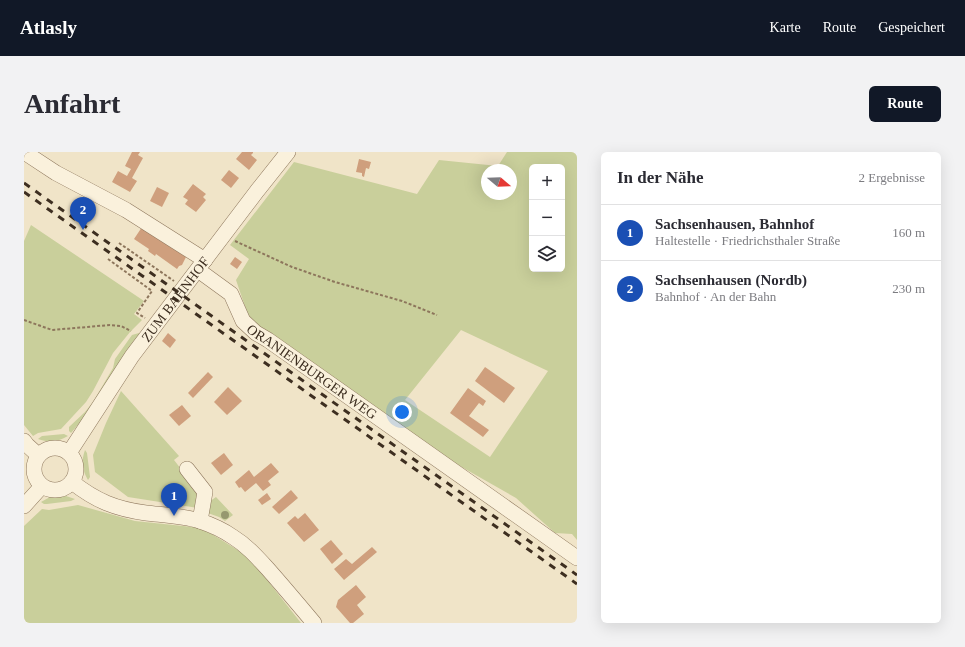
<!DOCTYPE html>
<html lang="de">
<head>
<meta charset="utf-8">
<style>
	:root { --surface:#fff; --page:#f2f2f3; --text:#2b2b33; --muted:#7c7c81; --line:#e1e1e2; --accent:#111827 }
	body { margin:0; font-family:"Times New Roman",serif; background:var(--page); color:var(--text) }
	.controls { position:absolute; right:12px; top:12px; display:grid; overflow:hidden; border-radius:6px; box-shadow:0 4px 16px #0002 }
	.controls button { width:36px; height:36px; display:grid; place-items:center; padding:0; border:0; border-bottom:1px solid var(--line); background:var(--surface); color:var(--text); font:20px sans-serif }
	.compass { position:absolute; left:457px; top:12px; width:36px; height:36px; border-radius:50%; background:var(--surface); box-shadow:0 4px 16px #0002; rotate:109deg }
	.you { position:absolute; left:378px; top:260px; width:14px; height:14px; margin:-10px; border:3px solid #fff; border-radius:50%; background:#1a73e8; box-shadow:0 0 0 6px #1a73e833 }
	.badge { display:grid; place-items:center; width:26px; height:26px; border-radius:50%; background:var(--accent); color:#fff; font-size:13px; font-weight:700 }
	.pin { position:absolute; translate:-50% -33px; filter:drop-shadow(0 1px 2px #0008) }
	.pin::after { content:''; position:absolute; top:21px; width:14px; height:12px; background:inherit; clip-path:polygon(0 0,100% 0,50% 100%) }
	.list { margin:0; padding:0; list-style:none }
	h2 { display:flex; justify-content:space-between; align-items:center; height:52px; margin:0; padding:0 16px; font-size:17px }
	h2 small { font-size:13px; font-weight:400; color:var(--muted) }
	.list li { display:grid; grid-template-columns:26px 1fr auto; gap:12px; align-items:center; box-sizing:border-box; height:56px; padding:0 16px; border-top:1px solid var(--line) }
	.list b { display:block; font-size:15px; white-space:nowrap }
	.list p { margin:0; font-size:13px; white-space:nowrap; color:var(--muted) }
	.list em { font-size:13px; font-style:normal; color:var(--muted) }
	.icon { flex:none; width:22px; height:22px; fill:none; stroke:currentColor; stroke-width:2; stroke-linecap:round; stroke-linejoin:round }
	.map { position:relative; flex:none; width:553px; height:471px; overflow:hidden; border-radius:6px }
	header { display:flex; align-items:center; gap:24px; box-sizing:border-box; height:56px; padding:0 20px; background:var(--accent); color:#fff }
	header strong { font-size:19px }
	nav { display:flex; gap:22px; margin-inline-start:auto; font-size:14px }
	.intro { display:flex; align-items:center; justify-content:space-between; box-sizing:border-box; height:96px; padding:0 24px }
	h1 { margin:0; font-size:28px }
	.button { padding:10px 18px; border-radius:6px; background:var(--accent); color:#fff; font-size:14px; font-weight:700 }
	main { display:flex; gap:24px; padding:0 24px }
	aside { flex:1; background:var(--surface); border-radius:6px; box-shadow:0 4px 16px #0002 }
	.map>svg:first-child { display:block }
	.green { fill:#c9cf9b; fill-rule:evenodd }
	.building { fill:#cf9f7d }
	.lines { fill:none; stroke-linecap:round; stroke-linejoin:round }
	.minor-casing { stroke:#8d765c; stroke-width:16 }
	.path { stroke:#8d765c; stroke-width:2; stroke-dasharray:3 2; stroke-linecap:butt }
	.minor { stroke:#faf1dc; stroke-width:15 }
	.rail { stroke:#3d2e20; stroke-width:3; stroke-dasharray:7 7; stroke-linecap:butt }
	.tree { fill:#96986f }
	.labels { text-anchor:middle; stroke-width:3; stroke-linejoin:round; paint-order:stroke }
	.street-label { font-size:14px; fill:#3d2e20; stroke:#f7eed8 }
</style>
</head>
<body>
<header>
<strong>Atlasly</strong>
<nav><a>Karte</a><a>Route</a><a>Gespeichert</a></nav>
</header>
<div class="intro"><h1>Anfahrt</h1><a class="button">Route</a></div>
<main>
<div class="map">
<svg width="553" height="471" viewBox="0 0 553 471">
	<rect width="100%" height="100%" fill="#f0e4c8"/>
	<!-- green -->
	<g class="green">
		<path d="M483 0H553V388L548 382 531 381 492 346 413 301 228 175 212 128 225 107 206 93 270 10 393 42 415 8 474 14ZM508 15H538V117H508ZM463 18H487V42H463ZM437 178 524 219 466 305 381 248Z"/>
		<path d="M7 73 120 149 110 162 118 168 106 180 89 201 69 239 62 250 37 277 14 281 9 284 0 273V89Z"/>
		<path d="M115 181 118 184 69 255 47 281 45 279V275L61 260 69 250 89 216 91 207 108 183Z"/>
		<path d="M97 239 155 304 150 308 174 339V356L104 345 71 320 69 303 82 271Z"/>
		<path d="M40 282 44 284C34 290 25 291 14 287L18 284Z"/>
		<path d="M61 298 63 301 66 325 64 328C58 318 57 309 61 298Z"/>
		<path d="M39 343 51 347 47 349 23 352H20L17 350 26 345Z"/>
		<path d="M192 345 209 363 201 369 195 365 181 360 182 352Z"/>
		<path d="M54 353 111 369 178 376 225 405 277 471H0V374L18 357 25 358Z"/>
	</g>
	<!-- building -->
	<g class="building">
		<path d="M108 0H116L114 3 119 6 108 26 113 29 106 40 88 30 94 19 103 24 107 17 101 14Z"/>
		<path d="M218 0H229V1L227 3 233 8 225 18 212 7Z"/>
		<path d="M335 7 347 10 345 17 342 16 340 25 338 24V21L332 20Z"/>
		<path d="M205 18 215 26 207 36 197 28Z"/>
		<path d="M169 32 182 42 179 45 182 48 172 60 161 52 164 48 159 45Z"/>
		<path d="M133 35 145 41 138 55 126 49Z"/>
		<path d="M118 75 162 105 158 113 155 114 153 117 132 102 131 104 124 99 125 97 110 87Z"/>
		<path d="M211 105 218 110 213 117 206 112Z"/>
		<path d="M144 181 152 188 146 196 138 189Z"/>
		<path d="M461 215 491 236 480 251 451 229Z"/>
		<path d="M184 220 189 225 169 246 164 241Z"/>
		<path d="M204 235 218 249 203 263 190 250Z"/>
		<path d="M444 236 462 249 459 254 455 251 445 264 465 278 459 285 426 261Z"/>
		<path d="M158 253 167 264 155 274 145 263Z"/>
		<path d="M200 301 209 313 197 323 187 311Z"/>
		<path d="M247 311 255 320 244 329 247 333 239 339 232 331 221 340 217 335 215 336 211 330 225 318 230 325Z"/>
		<path d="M267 338 274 346 255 362 248 355Z"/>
		<path d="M243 341 247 347 238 353 234 348Z"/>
		<path d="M281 361 295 378 280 390 263 371 271 364 274 367Z"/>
		<path d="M307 388 319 402 308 412 296 397Z"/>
		<path d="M348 395 353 400 320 428 310 417 322 407 328 412Z"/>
		<path d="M332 433 342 445 333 453 340 462 329 471H326L312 455 314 448Z"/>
	</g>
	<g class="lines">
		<!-- minor casing -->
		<g class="minor-casing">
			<g id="minor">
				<path d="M0 0 32 21 102 58 181 108"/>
				<path id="s1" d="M174 118 207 142 219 169 232 181 244 188 553 406"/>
				<path d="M0 289 3 293 14 303"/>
				<circle cx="31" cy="317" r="21"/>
				<path id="s2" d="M45 301 108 204 233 39 264 0"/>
				<path d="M163 317 181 340 176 369"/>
				<path d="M48 330C72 349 92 357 122 361 139 363 160 364 176 369 188 373 199 378 209 385 222 393 232 404 243 416 259 434 274 452 290 471"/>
				<path d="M0 354 18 334"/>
			</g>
		</g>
		<!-- path -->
		<g class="path">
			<path d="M211 89 268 115 311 130 378 149 413 163"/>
			<path d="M95 91 150 129"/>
			<path d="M84 107 128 139 113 161 121 166"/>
			<path d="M0 168 28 178 86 173 97 174 107 179"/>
		</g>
		<!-- minor -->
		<use href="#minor" class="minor"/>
		<!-- rail -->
		<g class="rail">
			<path d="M0 31 553 423"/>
			<path d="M0 40 553 432"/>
		</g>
	</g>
	<!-- trees -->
	<circle class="tree" cx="201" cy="363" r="4"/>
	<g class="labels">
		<!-- street labels -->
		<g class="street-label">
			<text dy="5" stroke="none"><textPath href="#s2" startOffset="187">ZUM BAHNHOF</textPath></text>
			<text dy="5" stroke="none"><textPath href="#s1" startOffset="156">ORANIENBURGER WEG</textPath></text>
		</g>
	</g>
</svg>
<div class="controls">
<button>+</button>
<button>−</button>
<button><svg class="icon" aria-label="layers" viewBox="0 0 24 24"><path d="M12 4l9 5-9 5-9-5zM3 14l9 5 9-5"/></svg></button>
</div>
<svg class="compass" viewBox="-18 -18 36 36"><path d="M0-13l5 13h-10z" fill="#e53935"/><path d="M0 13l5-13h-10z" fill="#7c7c81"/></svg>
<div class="you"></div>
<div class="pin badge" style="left:150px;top:364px;background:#1a4fb4">1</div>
<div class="pin badge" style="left:59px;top:78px;background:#1a4fb4">2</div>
</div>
<aside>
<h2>In der Nähe<small>2 Ergebnisse</small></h2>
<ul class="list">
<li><span class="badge" style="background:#1a4fb4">1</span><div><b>Sachsenhausen, Bahnhof</b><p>Haltestelle · Friedrichsthaler Straße</p></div><em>160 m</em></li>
<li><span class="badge" style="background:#1a4fb4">2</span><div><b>Sachsenhausen (Nordb)</b><p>Bahnhof · An der Bahn</p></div><em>230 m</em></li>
</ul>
</aside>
</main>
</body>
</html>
